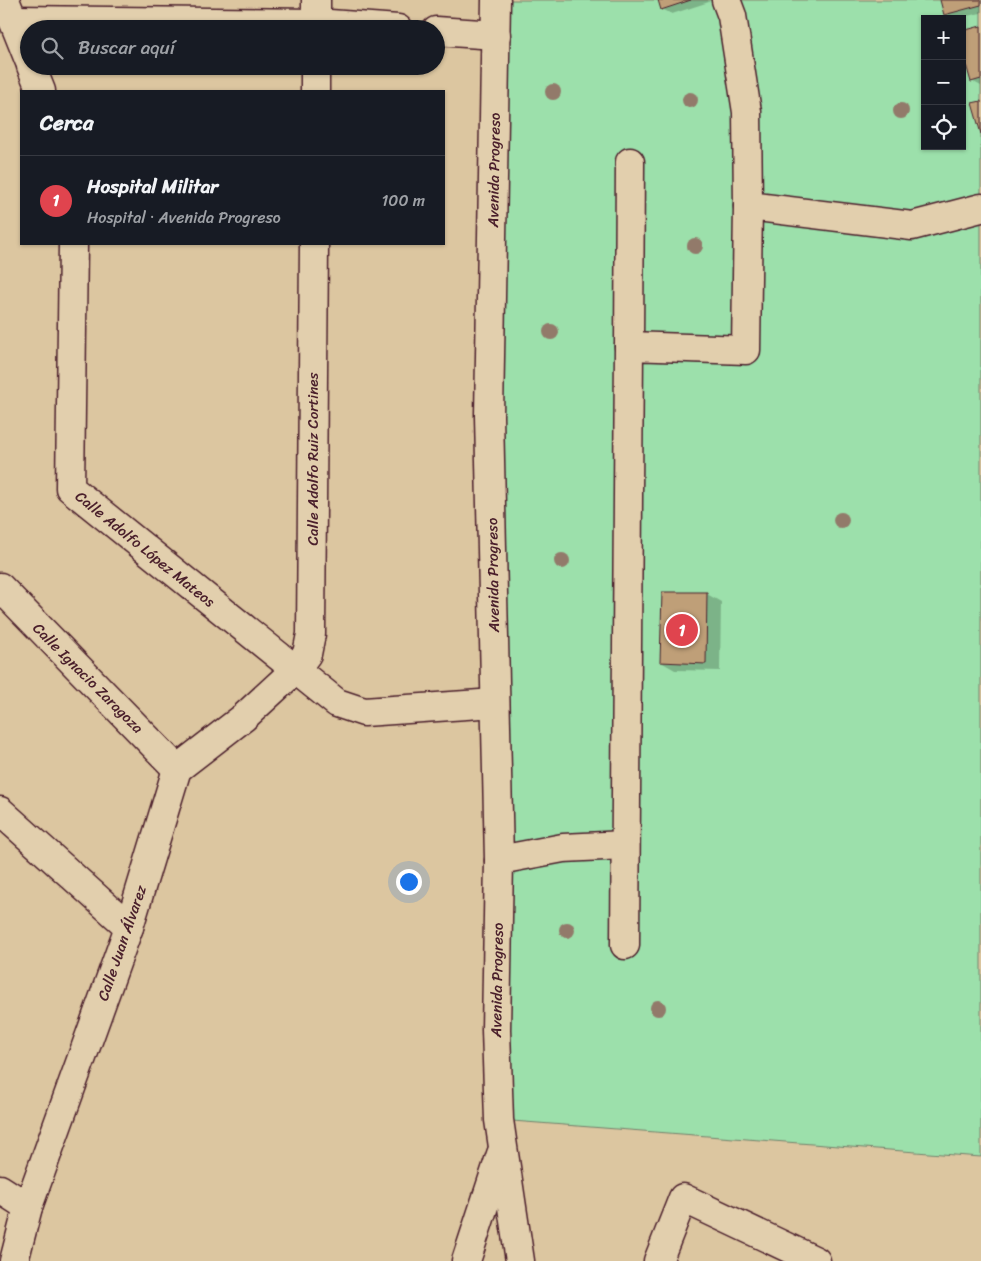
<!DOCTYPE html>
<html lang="es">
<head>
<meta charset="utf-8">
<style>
	:root { --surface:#171b24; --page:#242831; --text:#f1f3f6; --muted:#9ea1a6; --line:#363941; --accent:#c8321e }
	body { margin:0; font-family:Sriracha,sans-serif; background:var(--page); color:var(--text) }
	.controls { position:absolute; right:15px; top:15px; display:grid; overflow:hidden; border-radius:0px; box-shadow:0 1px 4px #0004 }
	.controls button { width:45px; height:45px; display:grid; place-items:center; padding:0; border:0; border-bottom:1px solid var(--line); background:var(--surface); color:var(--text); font:25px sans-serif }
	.you { position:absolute; left:408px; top:881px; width:18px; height:18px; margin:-12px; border:4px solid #fff; border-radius:50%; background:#1a73e8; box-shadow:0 0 0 8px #1a73e833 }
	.badge { display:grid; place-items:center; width:32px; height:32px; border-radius:50%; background:var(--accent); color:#fff; font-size:16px; font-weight:700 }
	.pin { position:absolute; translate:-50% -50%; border:2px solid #fff; box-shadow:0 1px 5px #0006 }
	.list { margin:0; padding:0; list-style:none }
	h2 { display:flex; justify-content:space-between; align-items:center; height:65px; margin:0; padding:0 20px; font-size:21px }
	h2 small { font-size:16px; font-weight:400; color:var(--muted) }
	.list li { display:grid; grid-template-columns:32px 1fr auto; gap:15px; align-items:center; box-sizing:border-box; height:90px; padding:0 20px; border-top:1px solid var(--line) }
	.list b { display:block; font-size:19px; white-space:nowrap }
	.list p { margin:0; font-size:16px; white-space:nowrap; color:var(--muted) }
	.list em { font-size:16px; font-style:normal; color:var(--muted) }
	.icon { flex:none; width:28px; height:28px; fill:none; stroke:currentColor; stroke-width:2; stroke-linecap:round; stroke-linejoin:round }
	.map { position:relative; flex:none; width:981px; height:1261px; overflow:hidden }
	.search { position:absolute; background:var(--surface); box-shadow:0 1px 4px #0004; left:20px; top:20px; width:425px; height:55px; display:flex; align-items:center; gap:12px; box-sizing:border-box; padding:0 18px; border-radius:28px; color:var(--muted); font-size:19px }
	.panel { position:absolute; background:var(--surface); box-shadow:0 1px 4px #0004; left:20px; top:90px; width:425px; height:155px; border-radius:0px }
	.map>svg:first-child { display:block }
	.green { fill:#9ce0ab; stroke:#73806b; fill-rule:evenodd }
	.shadow { fill:#0003 }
	.building { fill:#bf9f78; stroke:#4a1f2b }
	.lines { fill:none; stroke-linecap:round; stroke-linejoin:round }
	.minor-casing { stroke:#4a1f2b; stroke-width:31 }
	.minor { stroke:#e2cfad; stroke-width:28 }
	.tree { fill:#927a6a }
	.labels { text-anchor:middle; stroke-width:4; stroke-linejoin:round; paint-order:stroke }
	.street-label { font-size:15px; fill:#4a1f2b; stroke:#e2cfad }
</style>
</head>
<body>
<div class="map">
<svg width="981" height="1261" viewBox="0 0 981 1261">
	<rect width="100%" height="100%" fill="#dcc6a0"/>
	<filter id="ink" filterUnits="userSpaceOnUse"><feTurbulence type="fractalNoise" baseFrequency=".02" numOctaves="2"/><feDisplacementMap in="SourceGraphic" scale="10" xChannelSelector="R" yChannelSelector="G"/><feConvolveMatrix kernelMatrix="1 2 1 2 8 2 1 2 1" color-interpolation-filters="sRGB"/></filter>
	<g filter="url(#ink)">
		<!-- green -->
		<path class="green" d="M497 0H981V1157L499 1120ZM925 19H962V146H925Z"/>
		<!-- shadow -->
		<g class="shadow">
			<path d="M659 0H708L709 2 672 14 662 9Z"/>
			<path d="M941 0H981V13L953 19 945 14Z"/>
			<path d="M981 27V86L972 81Z"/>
			<path d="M707 594 721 602 720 671 675 670 661 662Z"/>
		</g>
		<!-- building -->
		<g class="building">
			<path d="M658 0H691L661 10Z"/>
			<path d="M940 0H981V5L944 15Z"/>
			<path d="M981 26V79L971 82 962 51V31Z"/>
			<path d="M981 101V134L972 103Z"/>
			<path d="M662 592H707L706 664 660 662Z"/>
		</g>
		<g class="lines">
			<!-- minor casing -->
			<g class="minor-casing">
				<g id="minor">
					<path d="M5 0 29 60"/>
					<path d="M496 0 489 416 499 860 496 1030 499 1120 520 1261"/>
					<path d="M726 0 732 16 747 112 748 206 912 226 981 208"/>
					<path d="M13 20 316 23 398 29"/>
					<path d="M316 29V0"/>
					<path d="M436 31 496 35"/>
					<path d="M31 66 41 91"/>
					<path d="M315 91V66"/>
					<path d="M73 244 70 488 337 703 364 712 495 703"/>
					<path d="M629 346 630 162"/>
					<path d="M0 587 177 769"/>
					<path d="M0 811 129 927"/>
					<path d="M499 860 563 848 625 845"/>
					<path d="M625 945 629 346 746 350 748 206"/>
					<path d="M0 1189 28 1207"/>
					<path d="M14 1261 28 1207 129 927 177 769 243 718 295 670 307 654 311 634 314 244"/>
					<path d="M466 1261 501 1154"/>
					<path d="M658 1261 683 1198 816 1261"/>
				</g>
			</g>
			<!-- minor -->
			<use href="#minor" class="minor"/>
		</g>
		<!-- trees -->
		<g class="tree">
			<circle cx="553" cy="92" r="8"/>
			<circle cx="690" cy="100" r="8"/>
			<circle cx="901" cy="111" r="8"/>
			<circle cx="695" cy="246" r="8"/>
			<circle cx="551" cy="332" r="8"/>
			<circle cx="841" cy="520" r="8"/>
			<circle cx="562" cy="561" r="8"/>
			<circle cx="567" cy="930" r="8"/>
			<circle cx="658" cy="1008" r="8"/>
		</g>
	</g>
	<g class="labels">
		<!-- street labels -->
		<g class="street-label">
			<text transform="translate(494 170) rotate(-89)" y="5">Avenida Progreso</text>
			<text transform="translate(313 459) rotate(-90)" y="5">Calle Adolfo Ruiz Cortines</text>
			<text transform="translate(145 549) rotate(39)" y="5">Calle Adolfo López Mateos</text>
			<text transform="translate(493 575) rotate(-91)" y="5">Avenida Progreso</text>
			<text transform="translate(88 678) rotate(45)" y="5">Calle Ignacio Zaragoza</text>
			<text transform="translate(122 943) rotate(-71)" y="5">Calle Juan Álvarez</text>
			<text transform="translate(497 980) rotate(-89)" y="5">Avenida Progreso</text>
		</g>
	</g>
</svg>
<div class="controls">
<button>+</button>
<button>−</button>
<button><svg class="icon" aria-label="locate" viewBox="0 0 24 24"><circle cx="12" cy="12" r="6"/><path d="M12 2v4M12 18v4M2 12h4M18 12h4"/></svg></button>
</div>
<div class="you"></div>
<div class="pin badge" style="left:682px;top:630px;background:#e0444e">1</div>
<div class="search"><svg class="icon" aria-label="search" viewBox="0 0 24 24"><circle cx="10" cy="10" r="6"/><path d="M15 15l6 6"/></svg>Buscar aquí</div>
<section class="panel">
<h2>Cerca<small></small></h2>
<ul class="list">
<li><span class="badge" style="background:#e0444e">1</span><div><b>Hospital Militar</b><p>Hospital · Avenida Progreso</p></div><em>100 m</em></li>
</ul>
</section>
</div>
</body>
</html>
